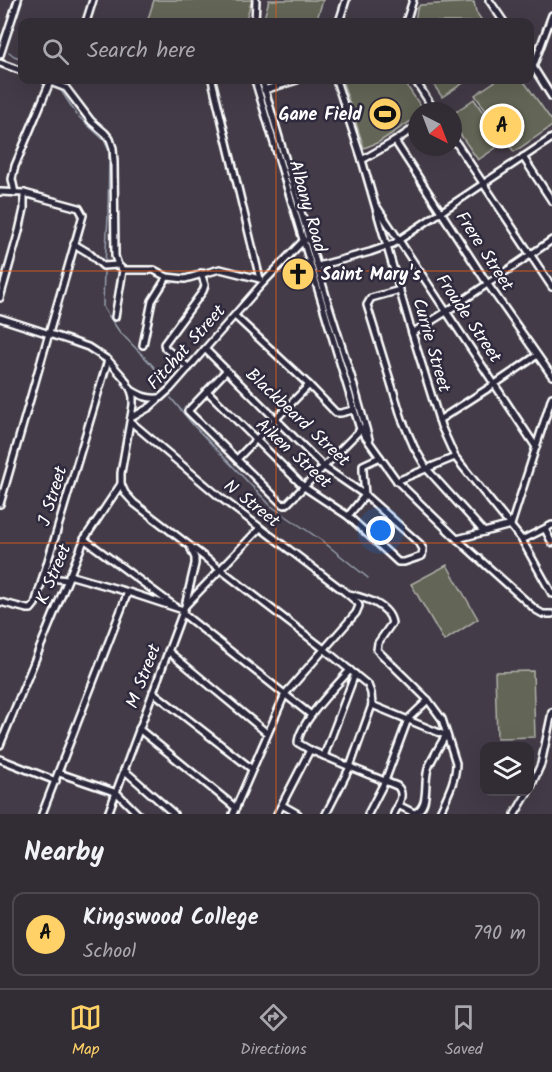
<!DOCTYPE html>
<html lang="en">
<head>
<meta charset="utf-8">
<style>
	:root { --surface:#322c35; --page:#3d3841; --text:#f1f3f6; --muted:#a8a7ad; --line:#4d4850; --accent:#ffd166 }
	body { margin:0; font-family:Kalam,sans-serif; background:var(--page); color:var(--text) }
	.controls { position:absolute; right:18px; bottom:18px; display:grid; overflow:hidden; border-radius:12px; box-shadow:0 6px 24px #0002 }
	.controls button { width:54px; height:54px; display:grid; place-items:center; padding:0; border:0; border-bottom:2px solid var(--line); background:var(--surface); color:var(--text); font:30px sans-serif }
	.compass { position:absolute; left:408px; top:102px; width:54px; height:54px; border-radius:50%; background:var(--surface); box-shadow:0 6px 24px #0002; rotate:138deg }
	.you { position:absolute; left:381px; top:531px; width:21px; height:21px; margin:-15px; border:4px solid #fff; border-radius:50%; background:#1a73e8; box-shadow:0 0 0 9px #1a73e833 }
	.badge { display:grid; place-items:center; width:39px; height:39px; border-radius:50%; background:var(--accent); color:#111; font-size:20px; font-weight:700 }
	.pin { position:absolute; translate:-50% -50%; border:3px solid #fff; box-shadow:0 2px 6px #0006 }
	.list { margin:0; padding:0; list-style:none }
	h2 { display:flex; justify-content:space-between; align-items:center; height:78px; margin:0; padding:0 24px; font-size:26px }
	h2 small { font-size:20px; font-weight:400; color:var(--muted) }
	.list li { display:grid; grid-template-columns:39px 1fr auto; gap:18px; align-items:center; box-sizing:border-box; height:84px; margin:0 12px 12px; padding:0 12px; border:2px solid var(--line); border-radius:12px }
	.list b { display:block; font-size:22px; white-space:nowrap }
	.list p { margin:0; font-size:20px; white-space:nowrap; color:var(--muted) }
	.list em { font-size:20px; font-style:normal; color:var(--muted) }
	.icon { flex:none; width:33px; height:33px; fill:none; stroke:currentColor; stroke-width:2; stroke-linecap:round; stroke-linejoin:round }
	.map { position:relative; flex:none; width:552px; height:814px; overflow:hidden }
	.search { position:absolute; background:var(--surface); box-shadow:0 6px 24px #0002; left:18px; right:18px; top:18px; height:66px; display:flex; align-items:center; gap:15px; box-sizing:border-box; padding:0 21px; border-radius:12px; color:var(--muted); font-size:22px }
	.sheet { height:174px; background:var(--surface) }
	nav { display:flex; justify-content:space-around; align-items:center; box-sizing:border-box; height:84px; border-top:2px solid var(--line); background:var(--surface); font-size:16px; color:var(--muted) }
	nav a { display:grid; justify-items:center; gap:3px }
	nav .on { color:var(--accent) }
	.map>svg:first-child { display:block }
	.green { fill:#636557; stroke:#b1b2ab; stroke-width:1.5 }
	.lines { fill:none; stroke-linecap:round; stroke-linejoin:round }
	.stream { stroke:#98a1b0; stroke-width:1.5 }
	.minor-casing { stroke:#fff; stroke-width:10 }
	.minor { stroke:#2f2a3d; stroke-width:5 }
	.grid { fill:none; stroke:#e96118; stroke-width:1.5; stroke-opacity:0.55 }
	.labels { text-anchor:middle; stroke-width:5; stroke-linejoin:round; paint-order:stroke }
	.poi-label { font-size:18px; font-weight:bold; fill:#fff; stroke:#2f2a3d; text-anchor:end }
	.street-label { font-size:18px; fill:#fff; stroke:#2f2a3d }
</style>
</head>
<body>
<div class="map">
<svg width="552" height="814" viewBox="0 0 552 814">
	<rect width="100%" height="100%" fill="#433b47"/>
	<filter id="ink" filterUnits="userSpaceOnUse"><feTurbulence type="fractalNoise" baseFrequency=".0167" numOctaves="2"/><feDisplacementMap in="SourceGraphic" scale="12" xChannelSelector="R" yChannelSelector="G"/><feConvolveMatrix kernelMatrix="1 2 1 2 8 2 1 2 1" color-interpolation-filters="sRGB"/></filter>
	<g filter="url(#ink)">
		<!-- green -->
		<g class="green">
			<path d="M154 0H252L245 22H147Z"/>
			<path d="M269 0H323L316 22H263Z"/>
			<path d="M474 2 476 12 483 22H415L417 9 420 5Z"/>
			<path d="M342 80H403L424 111H417V117L379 142 364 148Z"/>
			<path d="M432 80H468L442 97 431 81Z"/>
			<path d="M497 80H523L552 121V126L514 152 475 95Z"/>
			<path d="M474 99 503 143 478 160 453 124V114Z"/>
			<path d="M447 565 478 619 444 641 411 584Z"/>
			<path d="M533 671 535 737 497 738 495 672Z"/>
		</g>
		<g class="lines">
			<!-- stream -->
			<g class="stream">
				<path d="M0 34 1 35"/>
				<path d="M9 52 14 56 22 59"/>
				<path d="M60 89 77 115"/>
				<path d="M79 117 104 140 109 151 108 217 105 263"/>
				<path d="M104 269 103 306 104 309 119 331 153 366 166 384"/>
				<path d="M171 398 194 426 271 506 321 540 368 578"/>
			</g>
			<!-- minor casing -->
			<g class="minor-casing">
				<g id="minor">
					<path d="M489 0 504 22"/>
					<path d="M86 22 93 0"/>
					<path d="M255 22 256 0"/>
					<path d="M339 22 346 0"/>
					<path d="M406 22 413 0"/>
					<path d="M0 55 18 0"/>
					<path d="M530 62 552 97"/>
					<path d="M0 63 22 71"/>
					<path d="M533 67 552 15"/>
					<path d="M45 80 66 88 91 121 105 133 110 139 113 148 114 162 115 256 118 265 123 270H154L167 277 185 279 220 269 260 279"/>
					<path d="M212 80 260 279"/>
					<path d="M255 80 360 429 397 481 457 539 536 610 543 614H552"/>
					<path d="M262 80 328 303 352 379 369 439"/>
					<path d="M336 80 362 160 412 333 441 426 455 457 522 540 552 594"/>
					<path d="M415 80 435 111"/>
					<path d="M264 90 297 80"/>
					<path d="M453 138 552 287"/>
					<path d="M395 141 487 283 552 376"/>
					<path d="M523 157 552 201"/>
					<path d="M362 160 395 141 417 126"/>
					<path d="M0 192 24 193 79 208 83 215 0 504"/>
					<path d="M15 193 12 179 15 166 50 82"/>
					<path d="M377 207 536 447"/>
					<path d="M74 244 89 253 103 266 118 265"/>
					<path d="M318 266 370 252 393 244 552 138"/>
					<path d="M400 290 371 298 367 305 402 419 414 447 427 469 484 532"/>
					<path d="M0 298 19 231 24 209V193"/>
					<path d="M235 316 309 385 336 413H341L353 410"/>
					<path d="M115 317 123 270"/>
					<path d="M0 318 71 341 88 347 108 360 124 378 131 390 133 397V405L121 473V484L85 538 0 745"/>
					<path d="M412 333 446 312 552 240"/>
					<path d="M143 345 152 301 167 277"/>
					<path d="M205 349 324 467 365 495 420 544 423 549 422 556 404 562H398L348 516 304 487 207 391"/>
					<path d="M189 368 165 348 164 344 203 291 205 285 201 273"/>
					<path d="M226 371 188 411 282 504 285 505 288 503 362 428"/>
					<path d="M131 390C141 396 147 399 159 398"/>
					<path d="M131 418 150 407 170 389 261 285 303 241 305 240"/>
					<path d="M439 420 495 384 536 356"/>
					<path d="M131 422 221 498 345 592 358 603 359 606 356 613 285 694 233 814"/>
					<path d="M237 459 309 385"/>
					<path d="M397 481 455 457"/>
					<path d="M121 484 125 493 134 503 324 649 368 685 371 693 372 705 350 767 326 814"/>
					<path d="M348 516 365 495 363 471V465L380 457"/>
					<path d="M545 529 552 543"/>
					<path d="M84 539 173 605"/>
					<path d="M457 539 511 525 552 397"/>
					<path d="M522 540 552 525"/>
					<path d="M69 575 128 592 183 610"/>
					<path d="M43 577 67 580"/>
					<path d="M349 594C364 598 389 604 392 623L378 643 377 650 428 700 408 719 385 781 368 814"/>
					<path d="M0 602 27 609H31L35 604 108 360"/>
					<path d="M186 605 260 528"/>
					<path d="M182 613 311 715"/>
					<path d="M168 651 267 733"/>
					<path d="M350 670C337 685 298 724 298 743L310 750 350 767 397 786C406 794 398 805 394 814"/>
					<path d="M153 692 252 769"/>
					<path d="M428 700 442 719 456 763C456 781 446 798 439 814"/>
					<path d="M372 705 447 736"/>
					<path d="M139 729 236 808"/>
					<path d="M324 756 355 674"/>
					<path d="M0 759 56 781"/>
					<path d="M124 770 174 814"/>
					<path d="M59 773 117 793 138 814"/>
					<path d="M530 789 541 764 552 712"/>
					<path d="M282 805 298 814"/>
					<path d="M398 805 414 813"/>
					<path d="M42 814 128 592"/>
					<path d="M108 814 185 606 195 564V558L191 549"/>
					<path d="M277 814 310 750"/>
					<path d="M413 814C432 807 422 781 429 766 434 755 440 745 446 735"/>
					<path d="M515 814 528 792"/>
				</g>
			</g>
			<!-- minor -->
			<use href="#minor" class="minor"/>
		</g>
	</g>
	<!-- grid -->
	<path class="grid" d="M276 0V22M276 80V814M0 271H552M0 543H552"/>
	<!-- icons -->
	<defs>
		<g id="stadium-disc" transform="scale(1.725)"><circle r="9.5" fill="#ffd166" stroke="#2f2a3d"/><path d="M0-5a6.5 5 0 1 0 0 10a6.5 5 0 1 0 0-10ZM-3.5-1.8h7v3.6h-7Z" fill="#111"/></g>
		<g id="church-disc" transform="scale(1.725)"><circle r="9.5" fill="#ffd166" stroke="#2f2a3d"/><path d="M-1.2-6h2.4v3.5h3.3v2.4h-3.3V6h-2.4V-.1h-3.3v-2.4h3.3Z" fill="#111"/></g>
	</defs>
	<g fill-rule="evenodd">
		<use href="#stadium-disc" x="385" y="114"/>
		<use href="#church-disc" x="298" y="274"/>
	</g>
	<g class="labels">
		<!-- poi labels -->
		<g class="poi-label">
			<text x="362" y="120">Gane Field</text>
			<text x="321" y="280" text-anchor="start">Saint Mary's</text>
		</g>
		<!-- street labels -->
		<g class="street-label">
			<text transform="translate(308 206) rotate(74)" y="6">Albany Road</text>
			<text transform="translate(485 251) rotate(57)" y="6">Frere Street</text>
			<text transform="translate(469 318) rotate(56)" y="6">Froude Street</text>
			<text transform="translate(432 345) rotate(74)" y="6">Currie Street</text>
			<text transform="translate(186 347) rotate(-48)" y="6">Fitchat Street</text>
			<text transform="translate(298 417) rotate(43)" y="6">Blackbeard Street</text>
			<text transform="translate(294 453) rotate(42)" y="6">Aiken Street</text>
			<text transform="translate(52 496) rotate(-73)" y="6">J Street</text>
			<text transform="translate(252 503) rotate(38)" y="6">N Street</text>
			<text transform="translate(53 574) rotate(-67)" y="6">K Street</text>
			<text transform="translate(143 676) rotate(-69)" y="6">M Street</text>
		</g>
	</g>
</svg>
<div class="controls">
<button><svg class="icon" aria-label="layers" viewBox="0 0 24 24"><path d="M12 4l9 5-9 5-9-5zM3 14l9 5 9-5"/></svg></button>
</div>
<svg class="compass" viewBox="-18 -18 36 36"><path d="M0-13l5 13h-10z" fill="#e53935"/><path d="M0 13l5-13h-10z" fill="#a8a7ad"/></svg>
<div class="you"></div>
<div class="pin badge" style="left:502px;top:126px">A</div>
<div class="search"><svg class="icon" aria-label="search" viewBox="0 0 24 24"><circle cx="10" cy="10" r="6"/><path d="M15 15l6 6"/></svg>Search here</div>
</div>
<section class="sheet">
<h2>Nearby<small></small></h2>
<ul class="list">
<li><span class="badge">A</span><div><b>Kingswood College</b><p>School</p></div><em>790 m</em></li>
</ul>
</section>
<nav>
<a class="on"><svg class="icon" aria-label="map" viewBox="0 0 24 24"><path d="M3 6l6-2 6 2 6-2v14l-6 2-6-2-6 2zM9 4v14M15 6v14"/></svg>Map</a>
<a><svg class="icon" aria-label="directions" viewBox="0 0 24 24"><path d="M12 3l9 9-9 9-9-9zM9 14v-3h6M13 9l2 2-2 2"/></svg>Directions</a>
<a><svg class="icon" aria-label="saved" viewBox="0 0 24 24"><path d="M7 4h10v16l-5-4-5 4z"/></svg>Saved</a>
</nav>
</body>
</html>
